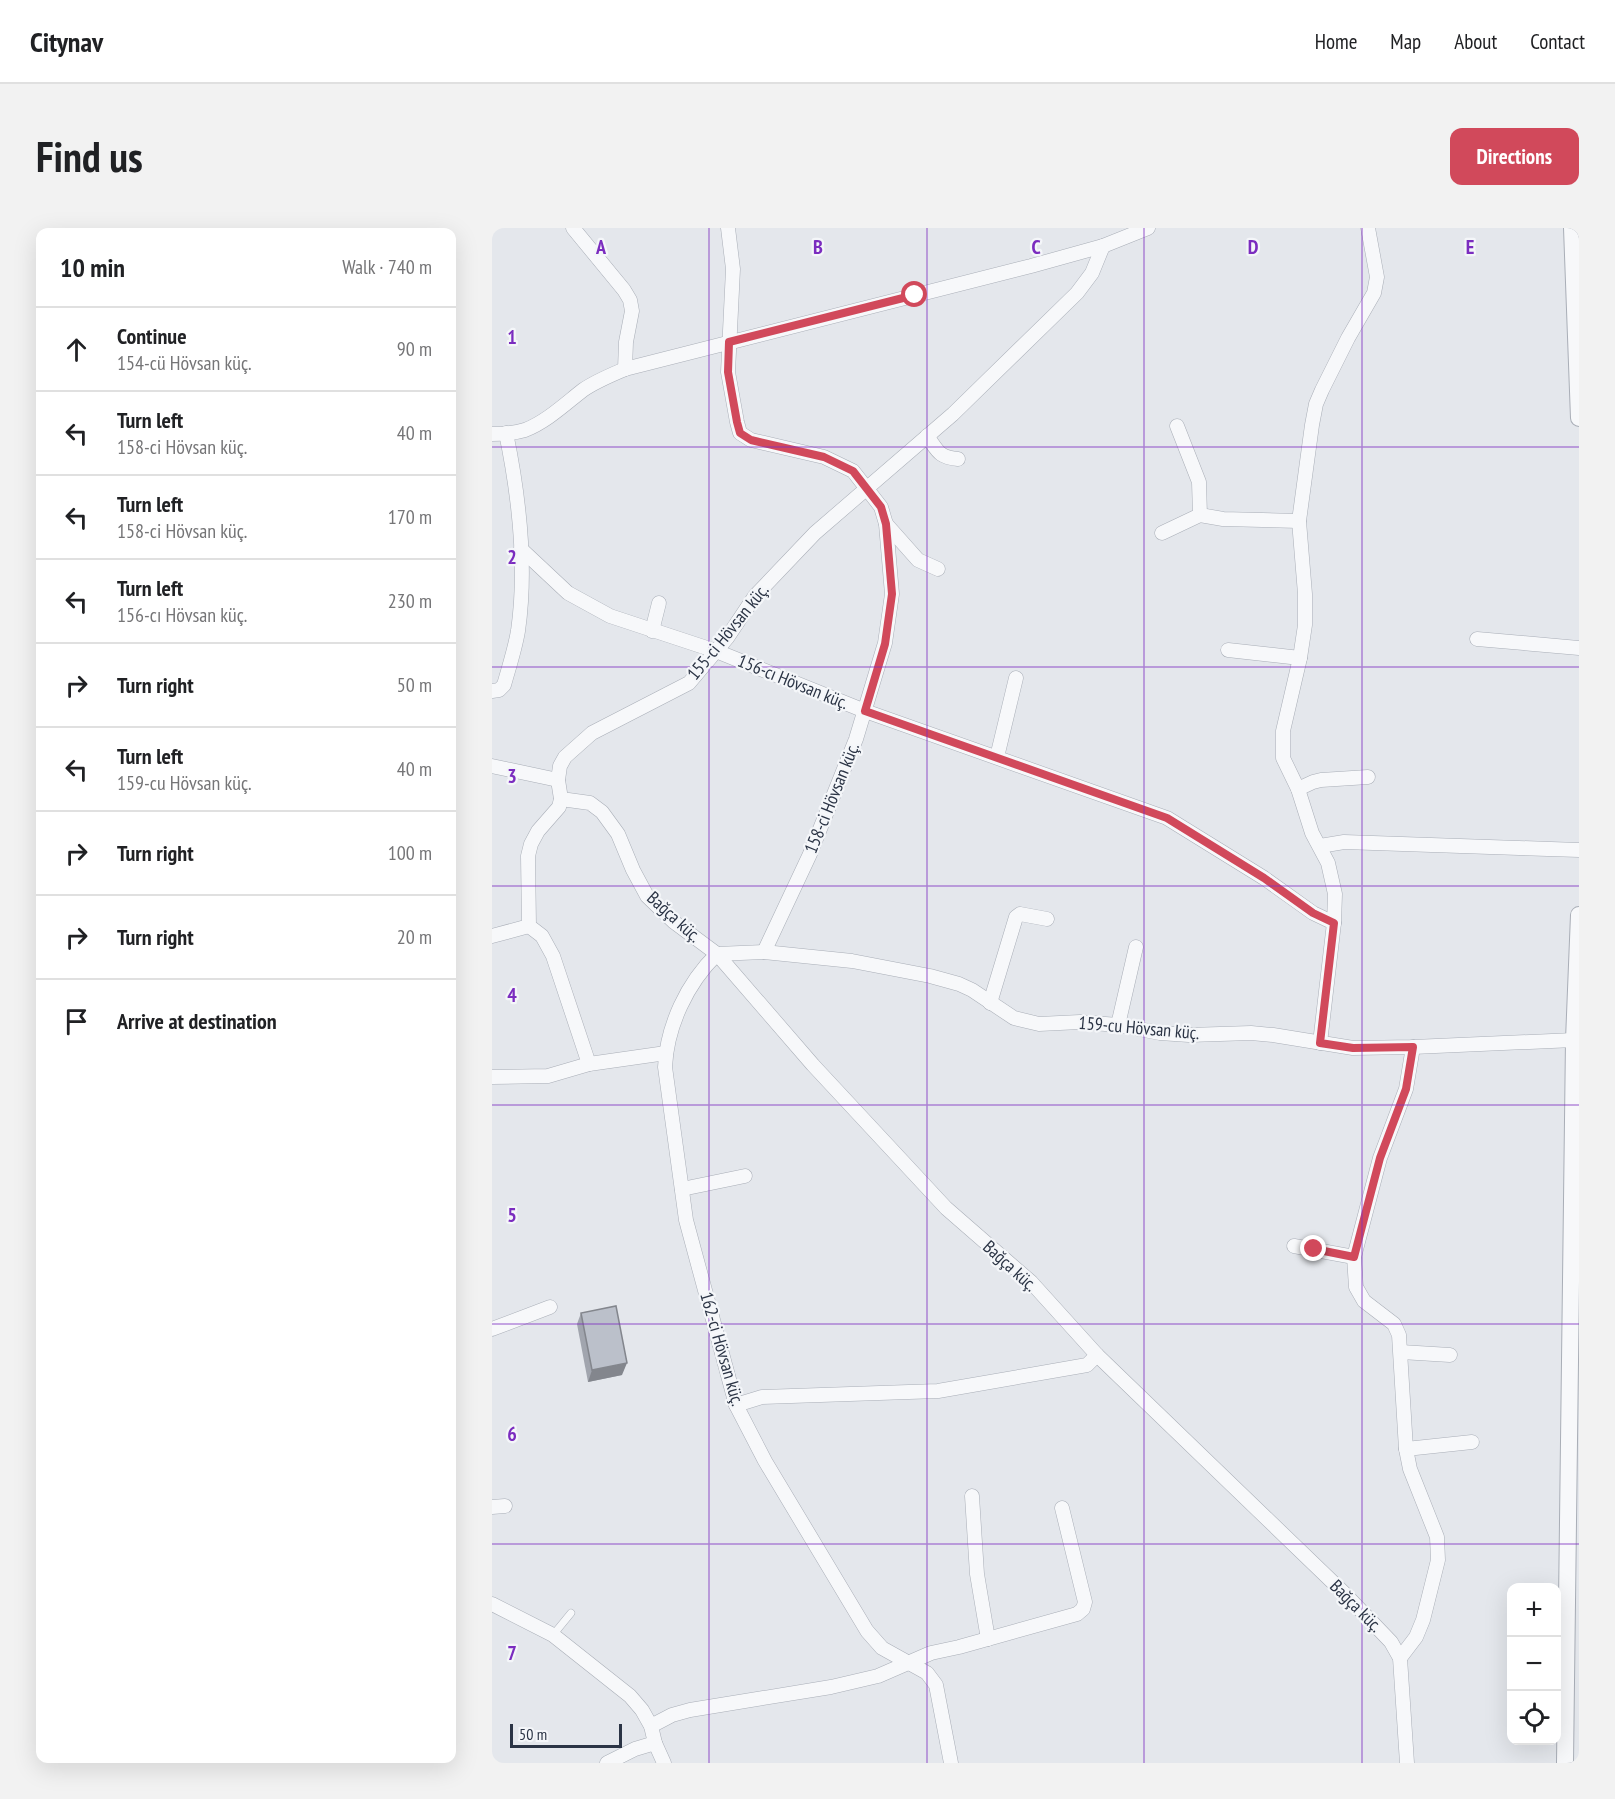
<!DOCTYPE html>
<html lang="en">
<head>
<meta charset="utf-8">
<style>
	:root { --surface:#fff; --page:#f2f2f2; --text:#202124; --muted:#757577; --line:#e0e0e0; --accent:#d1495b }
	body { margin:0; font-family:"PT Sans Narrow",sans-serif; background:var(--page); color:var(--text) }
	.controls { position:absolute; right:18px; bottom:18px; display:grid; overflow:hidden; border-radius:12px; box-shadow:0 6px 24px #0002 }
	.controls button { width:54px; height:54px; display:grid; place-items:center; padding:0; border:0; border-bottom:2px solid var(--line); background:var(--surface); color:var(--text); font:30px sans-serif }
	.scale { position:absolute; left:18px; bottom:15px; width:112px; box-sizing:border-box; padding-left:6px; border:3px solid #2b3445; border-top:0; font-size:16px; line-height:21px; white-space:nowrap; color:#2b3445; -webkit-text-stroke:4px #f4f6f9; paint-order:stroke }
	.stop { position:absolute; width:18px; height:18px; margin:-14px; border:4px solid #d1495b; border-radius:50%; background:#fff }
	.stop.end { background:#d1495b; border-color:#fff; box-shadow:0 2px 6px #0008 }
	.list { margin:0; padding:0; list-style:none }
	h2 { display:flex; justify-content:space-between; align-items:center; height:78px; margin:0; padding:0 24px; font-size:26px }
	h2 small { font-size:20px; font-weight:400; color:var(--muted) }
	.list li { display:grid; grid-template-columns:39px 1fr auto; gap:18px; align-items:center; box-sizing:border-box; height:84px; padding:0 24px; border-top:2px solid var(--line) }
	.list b { display:block; font-size:22px; white-space:nowrap }
	.list p { margin:0; font-size:20px; white-space:nowrap; color:var(--muted) }
	.list em { font-size:20px; font-style:normal; color:var(--muted) }
	.icon { flex:none; width:33px; height:33px; fill:none; stroke:currentColor; stroke-width:2; stroke-linecap:round; stroke-linejoin:round }
	.map { position:relative; flex:none; width:1087px; height:1535px; overflow:hidden; border-radius:12px }
	header { display:flex; align-items:center; gap:36px; box-sizing:border-box; height:84px; padding:0 30px; background:var(--surface); border-bottom:2px solid var(--line) }
	header strong { font-size:28px }
	nav { display:flex; gap:33px; margin-inline-start:auto; font-size:21px }
	.intro { display:flex; align-items:center; justify-content:space-between; box-sizing:border-box; height:144px; padding:0 36px }
	h1 { margin:0; font-size:42px }
	.button { padding:15px 27px; border-radius:12px; background:var(--accent); color:#fff; font-size:21px; font-weight:700 }
	main { display:flex; gap:36px; padding:0 36px }
	aside { flex:1; background:var(--surface); border-radius:12px; box-shadow:0 6px 24px #0002 }
	.map>svg:first-child { display:block }
	.lines { fill:none; stroke-linecap:round; stroke-linejoin:round }
	.service-casing { stroke:#a9aeb7; stroke-width:8 }
	.minor-casing { stroke:#a9aeb7; stroke-width:15 }
	.tertiary-casing { stroke:#a9aeb7; stroke-width:18 }
	.service { stroke:#f7f8fa; stroke-width:7 }
	.minor { stroke:#f7f8fa; stroke-width:14 }
	.tertiary { stroke:#f7f8fa; stroke-width:16 }
	.wall { fill:#a1a5ae }
	.shaded-wall { fill:#83868d }
	.building { fill:#bbc0ca; stroke:#83868d; stroke-width:1.5 }
	.route { stroke:#d1495b; stroke-width:8 }
	.grid { fill:none; stroke:#7b2cbf; stroke-width:1.5; stroke-opacity:0.55 }
	.labels { text-anchor:middle; stroke-width:4.5; stroke-linejoin:round; paint-order:stroke }
	.street-label { font-size:18px; fill:#2b3445; stroke:#f4f6f9 }
	.grid-label { font-size:20px; text-anchor:middle; font-weight:bold; fill:#7b2cbf; stroke:#f4f6f9; stroke-width:4.5; stroke-linejoin:round; paint-order:stroke }
</style>
</head>
<body>
<header>
<strong>Citynav</strong>
<nav><a>Home</a><a>Map</a><a>About</a><a>Contact</a></nav>
</header>
<div class="intro"><h1>Find us</h1><a class="button">Directions</a></div>
<main>
<aside>
<h2>10 min<small>Walk · 740 m</small></h2>
<ul class="list">
<li><svg class="icon" aria-label="ahead" viewBox="0 0 24 24"><path d="M12 20V5M6 11l6-6 6 6"/></svg><div><b>Continue</b><p>154-cü Hövsan küç.</p></div><em>90 m</em></li>
<li><svg class="icon" aria-label="left" viewBox="0 0 24 24"><path d="M17 20v-9H6M10 6l-5 5 5 5"/></svg><div><b>Turn left</b><p>158-ci Hövsan küç.</p></div><em>40 m</em></li>
<li><svg class="icon" aria-label="left" viewBox="0 0 24 24"><path d="M17 20v-9H6M10 6l-5 5 5 5"/></svg><div><b>Turn left</b><p>158-ci Hövsan küç.</p></div><em>170 m</em></li>
<li><svg class="icon" aria-label="left" viewBox="0 0 24 24"><path d="M17 20v-9H6M10 6l-5 5 5 5"/></svg><div><b>Turn left</b><p>156-cı Hövsan küç.</p></div><em>230 m</em></li>
<li><svg class="icon" aria-label="right" viewBox="0 0 24 24"><path d="M7 20v-9h11M14 6l5 5-5 5"/></svg><div><b>Turn right</b></div><em>50 m</em></li>
<li><svg class="icon" aria-label="left" viewBox="0 0 24 24"><path d="M17 20v-9H6M10 6l-5 5 5 5"/></svg><div><b>Turn left</b><p>159-cu Hövsan küç.</p></div><em>40 m</em></li>
<li><svg class="icon" aria-label="right" viewBox="0 0 24 24"><path d="M7 20v-9h11M14 6l5 5-5 5"/></svg><div><b>Turn right</b></div><em>100 m</em></li>
<li><svg class="icon" aria-label="right" viewBox="0 0 24 24"><path d="M7 20v-9h11M14 6l5 5-5 5"/></svg><div><b>Turn right</b></div><em>20 m</em></li>
<li><svg class="icon" aria-label="arrive" viewBox="0 0 24 24"><path d="M6 21V4h12l-3 4 3 4H6"/></svg><div><b>Arrive at destination</b></div></li>
</ul>
</aside>
<div class="map">
<svg width="1087" height="1535" viewBox="0 0 1087 1535">
	<rect width="100%" height="100%" fill="#e4e7ec"/>
	<g class="lines">
		<!-- service casing -->
		<g class="service-casing">
			<path id="service" d="M61 1407 79 1385"/>
		</g>
		<!-- minor casing -->
		<g class="minor-casing">
			<g id="minor">
				<path d="M81 0 132 62 138 72 140 83 134 114 133 141"/>
				<path d="M236 0 241 41 236 144 245 194 248 205 259 212 332 229 361 243 389 279 394 296 400 366 393 415 364 511 318 626 272 724"/>
				<path d="M685 198 707 254 708 287"/>
				<path d="M0 206C11 206 23 205 33 202 54 194 73 176 91 162 104 153 119 147 133 141L539 38 611 18 656 0"/>
				<path d="M435 208C446 223 446 229 466 231"/>
				<path d="M394 296 426 332 446 341"/>
				<path d="M670 305 708 287 731 291 807 293"/>
				<path d="M29 321 76 365 118 388 224 423 373 483 675 590 772 650 821 685 842 695"/>
				<path d="M160 403 167 375"/>
				<path d="M985 411 1087 420"/>
				<path d="M736 422 808 430"/>
				<path d="M0 463 7 462 12 457C17 439 23 421 26 403 35 340 27 268 14 205"/>
				<path d="M505 529 524 450"/>
				<path d="M0 538 66 552"/>
				<path d="M806 561 821 554 829 552 876 549"/>
				<path d="M69 571 98 575 110 584 126 606 141 642 155 668 182 694 225 726 321 837 454 980 539 1054 605 1127 853 1366 899 1414 908 1430 915 1535"/>
				<path d="M828 618 852 614 1087 622"/>
				<path d="M0 708 37 698"/>
				<path d="M498 775 524 689 528 686 555 691"/>
				<path d="M626 797 644 719"/>
				<path d="M828 815 842 695 843 666 836 635 820 605 806 561 791 530V503L808 430 813 397V366L807 293 820 197 824 176 830 162 856 110 882 65 885 49 876 0"/>
				<path d="M97 836 61 728 50 708 37 698 36 628 39 616 46 603 67 579 69 571 66 552 68 538 73 529 100 505 197 455 235 410 263 368 323 305 461 186 585 65 600 45 611 18"/>
				<path d="M0 849 56 848 97 836 174 825"/>
				<path d="M190 961 253 948"/>
				<path d="M802 1018 862 1029"/>
				<path d="M0 1101 58 1079"/>
				<path d="M909 1124 958 1127"/>
				<path d="M244 1177 270 1169 446 1163 595 1137 605 1127"/>
				<path d="M914 1221 980 1214"/>
				<path d="M480 1268 485 1346 496 1411"/>
				<path d="M0 1279 13 1278"/>
				<path d="M0 1376 61 1407 138 1468 150 1482 159 1498 163 1515 172 1535"/>
				<path d="M908 1430 924 1409 931 1392 946 1332 945 1309 918 1241 914 1221 907 1107 902 1096 872 1073 864 1059 862 1029 888 930 914 861 921 819"/>
				<path d="M159 1498 180 1487 198 1482 339 1459 386 1448 439 1425 467 1419 585 1386 591 1381 593 1374 570 1280"/>
				<path d="M115 1535 143 1521 163 1515"/>
				<path d="M459 1535 444 1457 435 1445 390 1420 375 1403 273 1233 244 1177 194 992 173 839C175 798 195 755 225 726L272 724 360 733 438 748 467 756 480 762 522 790 547 796 588 794 626 797 668 805 697 807 759 805 781 807 861 820 921 819 1082 812"/>
			</g>
		</g>
		<!-- tertiary casing -->
		<g class="tertiary-casing">
			<g id="tertiary">
				<path d="M1080 0 1087 190"/>
				<path d="M1073 1535 1082 812 1087 687"/>
			</g>
		</g>
		<!-- service -->
		<use href="#service" class="service"/>
		<!-- minor -->
		<use href="#minor" class="minor"/>
		<!-- tertiary -->
		<use href="#tertiary" class="tertiary"/>
	</g>
	<!-- wall -->
	<path class="wall" d="M89 1085 130 1147 96 1154 85 1096Z"/>
	<!-- shaded-wall -->
	<path class="shaded-wall" d="M135 1135 130 1147 96 1154 100 1142Z"/>
	<!-- building -->
	<path class="building" d="M124 1078 135 1135 100 1142 89 1085Z"/>
	<g class="lines">
		<!-- route -->
		<path class="route" d="M423 67 237 114 236 144 245 194 248 205 259 212 332 229 361 243 389 279 394 296 400 366 393 416 373 483 675 590 772 650 821 685 842 695 828 815 861 820 921 819 914 861 888 930 862 1029 822 1021"/>
	</g>
	<!-- grid -->
	<path class="grid" d="M217 0V1535M435 0V1535M652 0V1535M870 0V1535M0 219H1087M0 439H1087M0 658H1087M0 877H1087M0 1096H1087M0 1316H1087"/>
	<g class="labels">
		<!-- street labels -->
		<g class="street-label">
			<text transform="translate(236 404) rotate(-51)" y="6">155-ci Hövsan küç.</text>
			<text transform="translate(301 454) rotate(22)" y="6">156-cı Hövsan küç.</text>
			<text transform="translate(340 570) rotate(-68)" y="6">158-ci Hövsan küç.</text>
			<text transform="translate(182 689) rotate(42)" y="6">Bağça küç.</text>
			<text transform="translate(647 800) rotate(5)" y="6">159-cu Hövsan küç.</text>
			<text transform="translate(518 1038) rotate(42)" y="6">Bağça küç.</text>
			<text transform="translate(230 1121) rotate(74)" y="6">162-ci Hövsan küç.</text>
			<text transform="translate(864 1378) rotate(45)" y="6">Bağça küç.</text>
		</g>
	</g>
	<g class="grid-label">
		<text x="109" y="26">A</text>
		<text x="326" y="26">B</text>
		<text x="544" y="26">C</text>
		<text x="761" y="26">D</text>
		<text x="978" y="26">E</text>
		<text x="20" y="116">1</text>
		<text x="20" y="336">2</text>
		<text x="20" y="555">3</text>
		<text x="20" y="774">4</text>
		<text x="20" y="994">5</text>
		<text x="20" y="1213">6</text>
		<text x="20" y="1432">7</text>
	</g>
</svg>
<div class="controls">
<button>+</button>
<button>−</button>
<button><svg class="icon" aria-label="locate" viewBox="0 0 24 24"><circle cx="12" cy="12" r="6"/><path d="M12 2v4M12 18v4M2 12h4M18 12h4"/></svg></button>
</div>
<div class="scale">50 m</div>
<div class="stop" style="left:423px;top:67px"></div>
<div class="stop end" style="left:822px;top:1021px"></div>
</div>
</main>
</body>
</html>
